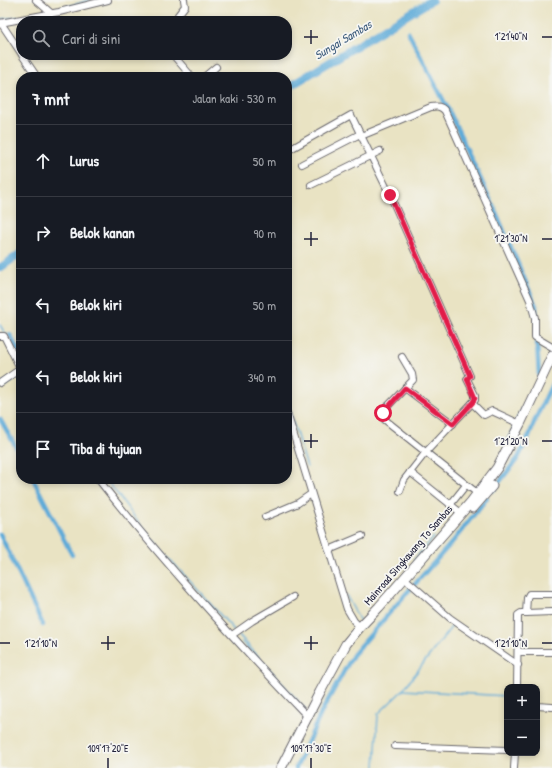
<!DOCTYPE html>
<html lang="id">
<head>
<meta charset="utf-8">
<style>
	:root { --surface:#171b24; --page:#20242c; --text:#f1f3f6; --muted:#9ea1a6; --line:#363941 }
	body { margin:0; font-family:"Patrick Hand",sans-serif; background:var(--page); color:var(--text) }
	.controls { position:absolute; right:12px; bottom:12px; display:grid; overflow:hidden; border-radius:8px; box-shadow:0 2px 6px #0003 }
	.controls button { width:36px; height:36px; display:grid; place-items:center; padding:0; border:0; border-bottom:1px solid var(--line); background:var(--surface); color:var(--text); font:20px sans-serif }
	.stop { position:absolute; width:12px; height:12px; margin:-9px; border:3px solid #e11d48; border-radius:50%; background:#fff }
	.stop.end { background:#e11d48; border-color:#fff; box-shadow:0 1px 4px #0008 }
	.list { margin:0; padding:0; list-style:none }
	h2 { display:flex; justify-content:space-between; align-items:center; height:52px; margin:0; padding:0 16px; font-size:17px }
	h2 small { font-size:13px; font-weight:400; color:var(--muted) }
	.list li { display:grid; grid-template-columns:26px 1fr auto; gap:12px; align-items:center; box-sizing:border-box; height:72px; padding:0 16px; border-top:1px solid var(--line) }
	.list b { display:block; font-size:15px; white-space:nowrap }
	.list em { font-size:13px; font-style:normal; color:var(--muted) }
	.icon { flex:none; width:22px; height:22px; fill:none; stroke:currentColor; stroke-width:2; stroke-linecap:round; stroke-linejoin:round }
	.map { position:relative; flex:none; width:552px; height:768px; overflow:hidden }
	.search { position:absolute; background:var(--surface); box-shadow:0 2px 6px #0003; left:16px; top:16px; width:276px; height:44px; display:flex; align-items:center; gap:10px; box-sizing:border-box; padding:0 14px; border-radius:16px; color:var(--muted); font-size:15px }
	.panel { position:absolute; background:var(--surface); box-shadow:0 2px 6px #0003; left:16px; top:72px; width:276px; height:412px; border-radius:16px }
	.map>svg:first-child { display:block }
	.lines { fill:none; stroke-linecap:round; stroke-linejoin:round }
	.stream { stroke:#5fabd8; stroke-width:1.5 }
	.canal { stroke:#5fabd8; stroke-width:4.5 }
	.river { stroke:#5fabd8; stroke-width:8 }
	.minor-casing { stroke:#68666b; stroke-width:8 }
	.highway-casing { stroke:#68666b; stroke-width:11 }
	.minor { stroke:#fff; stroke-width:6 }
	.highway { stroke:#fff; stroke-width:9 }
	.route { stroke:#e11d48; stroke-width:5 }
	.ticks { fill:none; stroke:#22223b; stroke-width:1.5 }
	.labels { text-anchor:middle; stroke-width:3.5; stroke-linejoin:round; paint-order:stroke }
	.street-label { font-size:11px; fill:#22223b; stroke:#f6f6f2 }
	.water-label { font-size:12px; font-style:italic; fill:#3a597a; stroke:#f6f6f2 }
	.ticks-label { font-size:10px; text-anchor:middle; fill:#22223b; stroke:#f6f6f2; stroke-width:3.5; stroke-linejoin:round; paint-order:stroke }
</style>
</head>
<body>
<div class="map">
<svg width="552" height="768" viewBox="0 0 552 768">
	<rect width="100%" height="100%" fill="#f6f6f2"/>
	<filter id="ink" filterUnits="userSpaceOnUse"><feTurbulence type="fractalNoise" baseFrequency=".025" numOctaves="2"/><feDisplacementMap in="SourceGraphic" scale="8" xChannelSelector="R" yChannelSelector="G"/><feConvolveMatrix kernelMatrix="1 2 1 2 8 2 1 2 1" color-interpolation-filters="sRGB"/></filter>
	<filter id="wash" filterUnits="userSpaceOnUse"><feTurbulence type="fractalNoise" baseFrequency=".012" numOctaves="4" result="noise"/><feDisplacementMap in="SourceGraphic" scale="16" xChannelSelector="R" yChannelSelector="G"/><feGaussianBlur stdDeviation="0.9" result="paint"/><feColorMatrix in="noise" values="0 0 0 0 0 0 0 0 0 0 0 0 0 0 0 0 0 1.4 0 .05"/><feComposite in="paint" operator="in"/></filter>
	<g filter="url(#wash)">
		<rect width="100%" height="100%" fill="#e9e3c3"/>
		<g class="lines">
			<!-- stream -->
			<g class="stream">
				<path d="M41 0 50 8"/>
				<path d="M59 9 90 0"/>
				<path d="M0 19 19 17"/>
				<path d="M0 325 6 335"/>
				<path d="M287 404 307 467"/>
				<path d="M516 420 523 407"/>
				<path d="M505 443 515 424"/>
				<path d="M106 479 148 535 234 630"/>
				<path d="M414 560 434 537"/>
				<path d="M346 595 360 621"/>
				<path d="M452 626 403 690 507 696"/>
				<path d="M239 635 306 710"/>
				<path d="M242 642 268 670"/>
				<path d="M375 767 378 714 403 690"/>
			</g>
			<!-- canal -->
			<g class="canal">
				<path d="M408 32 450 113 495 210 536 306V315"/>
				<path d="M10 335 21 356"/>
				<path d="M537 343 539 376"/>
				<path d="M0 387 21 374"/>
				<path d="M0 419 21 456"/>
				<path d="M33 479 72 555"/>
				<path d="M493 490 518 458 529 436 535 420 552 384"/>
				<path d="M0 534 43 625"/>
				<path d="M415 584 454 540 487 498"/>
				<path d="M296 768 322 711 353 655 411 588"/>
			</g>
			<!-- river -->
			<g class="river">
				<path d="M287 88 432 0"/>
				<path d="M0 268 21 253"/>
			</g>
		</g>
	</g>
	<g filter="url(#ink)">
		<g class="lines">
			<!-- minor casing -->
			<g class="minor-casing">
				<g id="minor">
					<path d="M36 0 51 13"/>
					<path d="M176 21 178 15 185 6 184 0"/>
					<path d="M0 23 59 12 108 0"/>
					<path d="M1 23 21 53"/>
					<path d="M22 55 37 77"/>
					<path d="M173 55 192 77"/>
					<path d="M204 77 216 67"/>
					<path d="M361 136 431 107C437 106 441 106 445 111L530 300 535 318V337L552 347"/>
					<path d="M287 151 351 115 390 195 470 376 467 379 475 395V400L426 452 404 480 400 491"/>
					<path d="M302 164 360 134"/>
					<path d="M311 185 380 151"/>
					<path d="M0 336H4L21 370"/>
					<path d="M402 357 412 374 413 380 384 410 383 416 384 419 477 493"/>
					<path d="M0 383 20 369"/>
					<path d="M405 388 453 424"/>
					<path d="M472 403 484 415 492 411 520 424"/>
					<path d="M287 413 347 609 354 621 360 627"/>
					<path d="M410 472 461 513"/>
					<path d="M98 479C163 562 235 640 307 716"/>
					<path d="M450 505 466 485"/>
					<path d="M265 517 298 503 311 494"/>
					<path d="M329 550 362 536"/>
					<path d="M409 582 450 618 518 665"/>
					<path d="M526 613 552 612"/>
					<path d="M232 635 252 621 293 597"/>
					<path d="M518 652H552"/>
					<path d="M517 687 518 615 521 613H526L527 598 529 594H552"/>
					<path d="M537 706 552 707"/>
					<path d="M395 746 507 750"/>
					<path d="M514 768 515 753"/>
				</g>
			</g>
			<!-- highway casing -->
			<g class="highway-casing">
				<g id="highway">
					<path d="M473 508 492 486"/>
					<path d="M281 768 320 692 346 644 360 627 379 607 471 502 497 468 520 424 552 356"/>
				</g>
			</g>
			<!-- minor -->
			<use href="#minor" class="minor"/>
			<!-- highway -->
			<use href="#highway" class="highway"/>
		</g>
	</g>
	<g class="lines" filter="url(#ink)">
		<!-- route -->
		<path class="route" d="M383 413 405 388 453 424 473 402 475 398 467 379 470 376 390 195"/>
	</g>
	<!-- ticks -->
	<path class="ticks" d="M311 30V44M304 37H318M542 37H552M311 232V246M304 239H318M542 239H552M311 434V448M304 441H318M542 441H552M108 636V650M311 636V650M0 643H10M101 643H115M304 643H318M542 643H552M108 758V768M311 758V768"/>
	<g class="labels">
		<!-- street labels -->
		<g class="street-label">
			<text transform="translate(408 555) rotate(-49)" y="4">Mainroad Singkawang To Sambas</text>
		</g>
		<!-- water labels -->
		<g class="water-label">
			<text transform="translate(343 40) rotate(-31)" y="4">Sungai Sambas</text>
		</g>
	</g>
	<g class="ticks-label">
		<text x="511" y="40">1°21'40"N</text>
		<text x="511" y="242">1°21'30"N</text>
		<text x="511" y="445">1°21'20"N</text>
		<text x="41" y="647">1°21'10"N</text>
		<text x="511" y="647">1°21'10"N</text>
		<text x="108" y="752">109°17'20"E</text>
		<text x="311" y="752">109°17'30"E</text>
	</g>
</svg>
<div class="controls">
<button>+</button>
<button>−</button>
</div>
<div class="stop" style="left:383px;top:413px"></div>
<div class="stop end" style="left:390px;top:195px"></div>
<div class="search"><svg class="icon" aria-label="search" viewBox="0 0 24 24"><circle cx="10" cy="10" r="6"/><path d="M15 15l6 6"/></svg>Cari di sini</div>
<section class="panel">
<h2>7 mnt<small>Jalan kaki · 530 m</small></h2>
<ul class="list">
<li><svg class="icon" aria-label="ahead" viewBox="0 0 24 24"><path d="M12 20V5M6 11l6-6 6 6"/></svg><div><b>Lurus</b></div><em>50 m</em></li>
<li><svg class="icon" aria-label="right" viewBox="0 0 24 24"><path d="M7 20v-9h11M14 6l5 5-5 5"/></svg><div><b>Belok kanan</b></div><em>90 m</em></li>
<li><svg class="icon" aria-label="left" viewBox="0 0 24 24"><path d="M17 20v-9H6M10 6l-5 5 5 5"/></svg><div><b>Belok kiri</b></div><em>50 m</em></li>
<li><svg class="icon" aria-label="left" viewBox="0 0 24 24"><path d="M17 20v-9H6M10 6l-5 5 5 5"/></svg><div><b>Belok kiri</b></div><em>340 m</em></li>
<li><svg class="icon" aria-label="arrive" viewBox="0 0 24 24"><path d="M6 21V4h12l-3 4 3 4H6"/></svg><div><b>Tiba di tujuan</b></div></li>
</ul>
</section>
</div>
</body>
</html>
